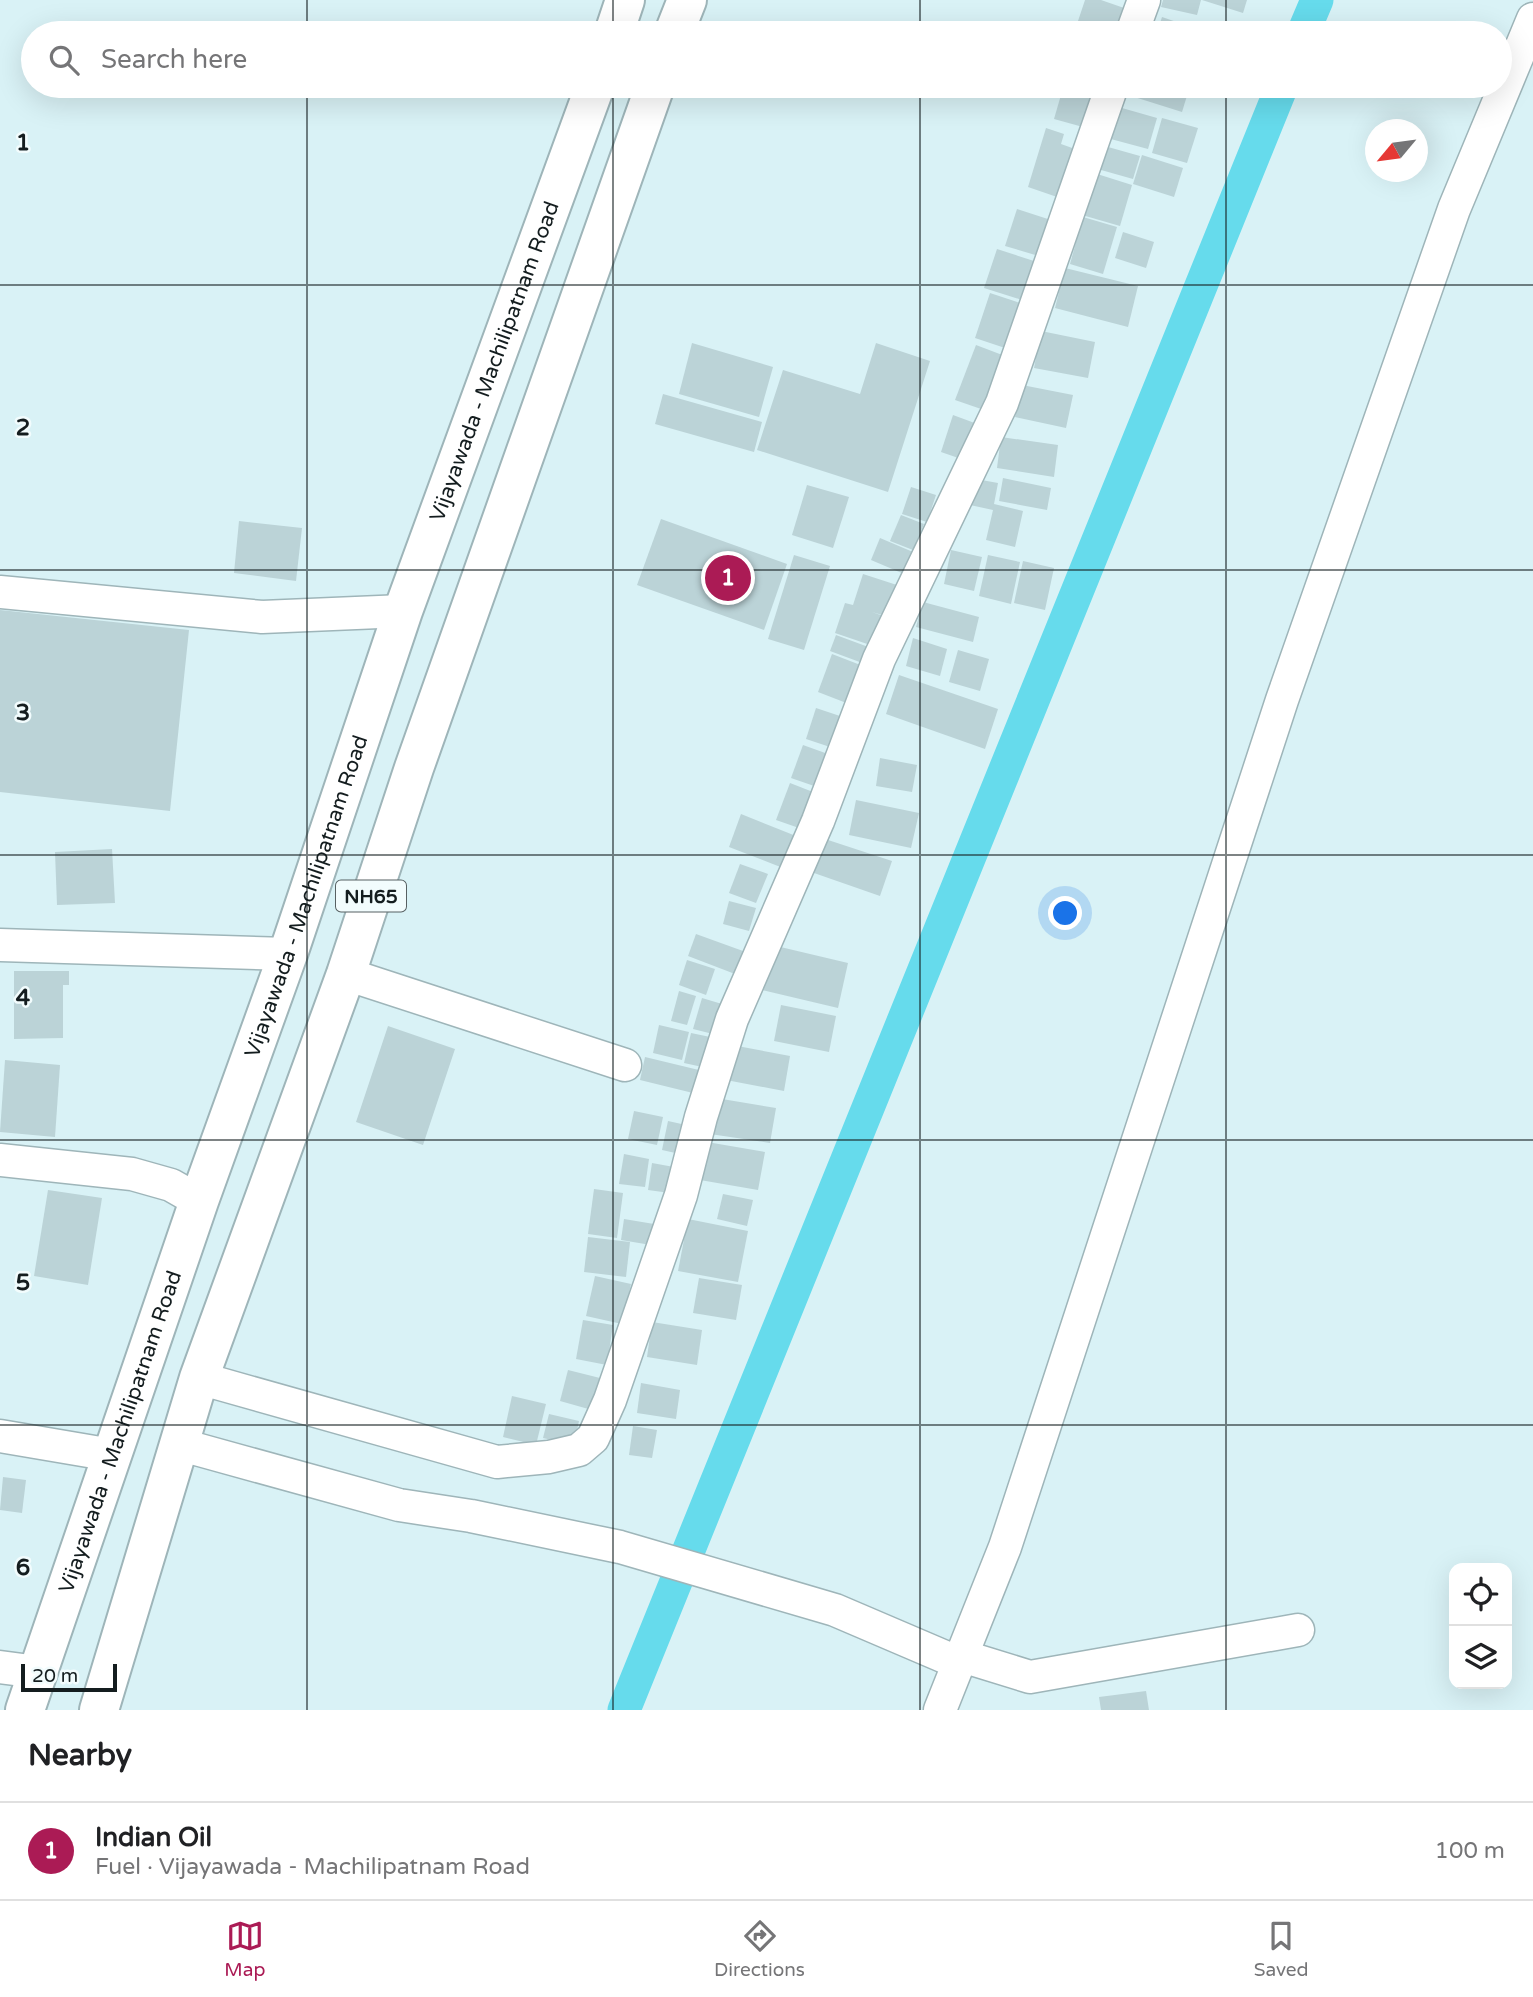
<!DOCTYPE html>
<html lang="en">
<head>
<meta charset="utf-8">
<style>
	:root { --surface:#fff; --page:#f2f2f2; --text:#202124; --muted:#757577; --line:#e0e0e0; --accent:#ab1b55 }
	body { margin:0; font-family:"Varela Round",sans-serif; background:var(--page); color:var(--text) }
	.controls { position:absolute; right:21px; bottom:21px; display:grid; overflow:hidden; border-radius:14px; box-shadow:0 7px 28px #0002 }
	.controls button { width:63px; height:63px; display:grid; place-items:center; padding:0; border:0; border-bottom:2px solid var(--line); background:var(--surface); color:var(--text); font:35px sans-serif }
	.compass { position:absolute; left:1365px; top:119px; width:63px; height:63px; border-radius:50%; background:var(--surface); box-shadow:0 7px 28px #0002; rotate:241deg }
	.scale { position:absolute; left:21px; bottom:18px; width:96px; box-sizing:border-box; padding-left:7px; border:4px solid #141d1f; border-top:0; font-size:19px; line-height:24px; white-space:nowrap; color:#141d1f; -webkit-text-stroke:5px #f2fcfd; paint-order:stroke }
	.you { position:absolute; left:1066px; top:914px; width:24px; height:24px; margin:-18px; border:5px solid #fff; border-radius:50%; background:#1a73e8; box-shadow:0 0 0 10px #1a73e833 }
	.badge { display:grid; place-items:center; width:46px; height:46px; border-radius:50%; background:var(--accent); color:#fff; font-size:23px; font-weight:700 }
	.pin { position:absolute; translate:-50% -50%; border:4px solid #fff; box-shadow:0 2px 7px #0006 }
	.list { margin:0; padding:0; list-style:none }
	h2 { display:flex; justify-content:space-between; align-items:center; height:91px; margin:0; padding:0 28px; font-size:30px }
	h2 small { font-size:23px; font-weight:400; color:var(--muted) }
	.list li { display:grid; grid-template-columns:46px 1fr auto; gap:21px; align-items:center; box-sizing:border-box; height:98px; padding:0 28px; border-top:2px solid var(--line) }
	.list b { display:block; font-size:26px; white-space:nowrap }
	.list p { margin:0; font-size:23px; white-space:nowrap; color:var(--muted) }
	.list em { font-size:23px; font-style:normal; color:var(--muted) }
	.icon { flex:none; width:38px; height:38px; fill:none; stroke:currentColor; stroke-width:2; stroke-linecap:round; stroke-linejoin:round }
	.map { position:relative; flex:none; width:1533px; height:1710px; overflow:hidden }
	.search { position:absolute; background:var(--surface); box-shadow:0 7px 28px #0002; left:21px; right:21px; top:21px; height:77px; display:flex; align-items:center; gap:18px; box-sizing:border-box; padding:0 24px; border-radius:38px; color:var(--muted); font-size:26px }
	.sheet { height:189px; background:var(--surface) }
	nav { display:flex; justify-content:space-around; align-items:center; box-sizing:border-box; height:98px; border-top:2px solid var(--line); background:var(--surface); font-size:19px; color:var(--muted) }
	nav a { display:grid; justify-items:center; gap:4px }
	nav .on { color:var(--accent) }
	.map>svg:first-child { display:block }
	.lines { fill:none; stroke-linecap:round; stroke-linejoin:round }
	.canal { stroke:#66dbec; stroke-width:33 }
	.building { fill:#bbd3d7 }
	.minor-casing { stroke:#9eb5b9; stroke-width:35 }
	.highway-casing { stroke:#9eb5b9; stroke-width:42 }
	.minor { stroke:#fff; stroke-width:32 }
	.highway { stroke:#fff; stroke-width:38 }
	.grid { fill:none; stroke:#141d1f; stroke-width:2; stroke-opacity:0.55 }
	.labels { text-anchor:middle; stroke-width:5; stroke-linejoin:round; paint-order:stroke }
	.shield { fill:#f2fcfd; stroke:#576062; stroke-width:2 }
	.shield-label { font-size:19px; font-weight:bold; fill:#141d1f }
	.street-label { font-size:21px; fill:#141d1f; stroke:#f2fcfd }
	.grid-label { font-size:23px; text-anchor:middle; font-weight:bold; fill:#141d1f; stroke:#f2fcfd; stroke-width:5; stroke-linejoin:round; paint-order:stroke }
</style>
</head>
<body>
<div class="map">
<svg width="1533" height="1710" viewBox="0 0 1533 1710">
	<rect width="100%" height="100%" fill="#d9f2f6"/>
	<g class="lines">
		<!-- canal -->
		<g class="canal">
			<path d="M1303 33 1317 0"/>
			<path d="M624 1710 1282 86"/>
		</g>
	</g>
	<!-- building -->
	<g class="building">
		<path d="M1085 0H1101L1127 9 1119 33H1074Z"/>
		<path d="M1163 0H1201L1197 15 1161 7Z"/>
		<path d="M1202 0H1247L1243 13Z"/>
		<path d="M1162 17 1194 28 1192 33H1157Z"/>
		<path d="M1131 86H1190L1182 112 1128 95Z"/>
		<path d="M1063 88 1091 96 1083 127 1054 119Z"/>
		<path d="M1115 106 1157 118 1148 149 1107 138Z"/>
		<path d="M1162 118 1198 128 1187 163 1152 153Z"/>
		<path d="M1046 128 1064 134 1061 144 1075 149 1060 198 1028 187Z"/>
		<path d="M1101 145 1140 156 1133 179 1094 168Z"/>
		<path d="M1142 155 1183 168 1174 197 1133 184Z"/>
		<path d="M1094 173 1132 185 1120 226 1082 215Z"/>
		<path d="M1017 209 1054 221 1042 257 1005 246Z"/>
		<path d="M1083 217 1117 227 1103 274 1070 264Z"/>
		<path d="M1123 232 1154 242 1146 268 1115 258Z"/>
		<path d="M997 249 1034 261 1022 300 984 288Z"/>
		<path d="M1065 268 1138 286 1128 327 1055 308Z"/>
		<path d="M990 293 1020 303 1005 348 975 338Z"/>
		<path d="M1041 331 1095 342 1088 378 1034 368Z"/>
		<path d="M692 343 773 367 759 417 679 394Z"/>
		<path d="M876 343 930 361 888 492 757 450 783 370 860 394Z"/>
		<path d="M976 345 1005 356 984 410 955 400Z"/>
		<path d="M1022 385 1073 395 1066 428 1015 417Z"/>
		<path d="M663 394 762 422 754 452 655 424Z"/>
		<path d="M953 415 980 425 967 461 941 452Z"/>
		<path d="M1001 437 1058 445 1054 477 997 468Z"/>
		<path d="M1003 478 1051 488 1047 510 999 501Z"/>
		<path d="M976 479 998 483 994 504 1023 511 1015 547 986 540 993 510 970 505Z"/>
		<path d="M807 485 849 497 833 548 792 535Z"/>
		<path d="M911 487 936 495 927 522 902 514Z"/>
		<path d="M901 515 924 524 913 550 890 541Z"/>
		<path d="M661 519 787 564 764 630 637 585Z"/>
		<path d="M239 521 302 528 296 581 234 573Z"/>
		<path d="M880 538 913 552 904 574 871 560Z"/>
		<path d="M951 550 982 557 974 591 944 584Z"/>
		<path d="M794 555 830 566 804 650 768 639Z"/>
		<path d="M988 555 1020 562 1011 604 979 596Z"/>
		<path d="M1023 561 1054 568 1045 610 1014 603Z"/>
		<path d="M863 574 900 586 889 617 872 612 889 618 879 648 835 633 845 603 853 605Z"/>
		<path d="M923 602 979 617 973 642 916 627Z"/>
		<path d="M0 610 189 630 170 811 0 792Z"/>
		<path d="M836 635 871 648 865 664 830 651Z"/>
		<path d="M913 638 947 649 940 676 906 666Z"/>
		<path d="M958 650 989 659 980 691 949 682Z"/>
		<path d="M832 654 863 666 849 704 818 692Z"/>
		<path d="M899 675 998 709 985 749 886 714Z"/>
		<path d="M816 708 840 716 830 747 806 739Z"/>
		<path d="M803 745 828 754 817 787 791 778Z"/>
		<path d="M880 758 917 765 912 792 876 786Z"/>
		<path d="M790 783 813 792 799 828 776 820Z"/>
		<path d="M856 800 919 813 911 848 849 835Z"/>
		<path d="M741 814 796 836 783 868 729 847Z"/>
		<path d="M825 839 892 861 880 896 814 873Z"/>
		<path d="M112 849 115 903 57 905 55 852Z"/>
		<path d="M740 864 768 874 756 903 729 893Z"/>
		<path d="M729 901 756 908 749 931 723 924Z"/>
		<path d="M696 934 743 951 735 974 688 956Z"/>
		<path d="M772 945 848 963 838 1008 762 990Z"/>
		<path d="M687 960 715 969 706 995 679 985Z"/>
		<path d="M14 971H69V985H63V1038L14 1039Z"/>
		<path d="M679 991 696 996 687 1025 671 1021Z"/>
		<path d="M702 998 722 1004 713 1034 693 1029Z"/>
		<path d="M781 1005 836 1016 829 1052 774 1041Z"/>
		<path d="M659 1025 689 1032 682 1060 653 1053Z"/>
		<path d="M388 1026 455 1049 423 1145 356 1122Z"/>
		<path d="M691 1033 715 1038 707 1068 684 1063Z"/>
		<path d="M732 1045 790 1056 784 1091 726 1080Z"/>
		<path d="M645 1057 703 1071 697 1094 640 1080Z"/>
		<path d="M5 1060 60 1065 55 1137 0 1132Z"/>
		<path d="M716 1098 776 1108 770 1143 710 1134Z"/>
		<path d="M634 1111 663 1117 657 1145 628 1139Z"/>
		<path d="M668 1121 686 1125 680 1154 662 1150Z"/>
		<path d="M707 1142 765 1152 758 1190 700 1180Z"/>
		<path d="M624 1154 649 1159 645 1187 619 1184Z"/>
		<path d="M652 1163 674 1167 670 1193 648 1190Z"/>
		<path d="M594 1189 623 1193 617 1238 588 1234Z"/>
		<path d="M48 1190 102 1198 88 1285 34 1276Z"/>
		<path d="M723 1194 753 1200 747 1226 717 1219Z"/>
		<path d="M624 1219 654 1224 651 1245 621 1240Z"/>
		<path d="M688 1219 748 1231 738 1282 678 1271Z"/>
		<path d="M588 1237 630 1242 626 1277 584 1272Z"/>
		<path d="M595 1276 631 1284 622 1324 586 1316Z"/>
		<path d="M699 1278 742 1285 736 1320 693 1313Z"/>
		<path d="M583 1320 613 1325 607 1365 576 1359Z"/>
		<path d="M652 1322 702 1330 697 1365 647 1357Z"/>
		<path d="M568 1370 600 1378 592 1410 560 1401Z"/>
		<path d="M641 1383 680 1390 676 1419 637 1413Z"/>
		<path d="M512 1396 546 1404 536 1445 503 1437Z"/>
		<path d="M549 1414 579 1421 574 1445 543 1438Z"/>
		<path d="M633 1426 657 1430 652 1458 629 1455Z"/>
		<path d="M3 1477 26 1480 22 1513 0 1510Z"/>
		<path d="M1146 1691 1149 1710H1101L1099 1697Z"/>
	</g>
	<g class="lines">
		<!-- minor casing -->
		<g class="minor-casing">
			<g id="minor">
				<path d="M1132 33 1144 0"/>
				<path d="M0 592 262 617 403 611"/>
				<path d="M0 945 288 954"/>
				<path d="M346 974 625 1065"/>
				<path d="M0 1160 132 1174 171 1185 199 1201"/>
				<path d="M199 1378 497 1462 549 1457 579 1450 593 1438 610 1400 681 1195 701 1117 732 1019 818 821 879 659 1002 403 1112 86"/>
				<path d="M0 1436 112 1455"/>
				<path d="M178 1444 399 1505 471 1516 620 1547 835 1610 959 1663"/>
				<path d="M962 1656 1030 1677 1298 1630"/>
				<path d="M0 1667 38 1672"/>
				<path d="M940 1710 1005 1547 1282 700 1454 209 1533 19"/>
			</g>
		</g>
		<!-- highway casing -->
		<g class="highway-casing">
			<g id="highway">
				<path d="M614 33 625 0"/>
				<path d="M674 33 687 0"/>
				<path id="s1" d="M25 1710 199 1201 288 954 403 611 595 86"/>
				<path d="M99 1710 199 1378 346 974 414 768 655 86"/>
			</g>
		</g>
		<!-- minor -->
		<use href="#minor" class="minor"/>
		<!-- highway -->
		<use href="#highway" class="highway"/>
	</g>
	<!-- grid -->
	<path class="grid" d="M307 0V33M613 0V33M920 0V33M1226 0V33M307 86V1710M613 86V1710M920 86V1710M1226 86V1710M0 285H1533M0 570H1533M0 855H1533M0 1140H1533M0 1425H1533"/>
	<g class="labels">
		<!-- shield labels -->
		<rect class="shield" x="336" y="880.5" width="70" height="31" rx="5"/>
		<g class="shield-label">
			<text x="371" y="903">NH65</text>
		</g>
		<!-- street labels -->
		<g class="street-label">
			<text dy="7" stroke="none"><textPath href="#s1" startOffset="1428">Vijayawada - Machilipatnam Road</textPath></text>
			<text dy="7" stroke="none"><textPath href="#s1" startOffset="861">Vijayawada - Machilipatnam Road</textPath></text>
			<text dy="7" stroke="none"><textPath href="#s1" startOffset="294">Vijayawada - Machilipatnam Road</textPath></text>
		</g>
	</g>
	<g class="grid-label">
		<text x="23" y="150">1</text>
		<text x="23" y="435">2</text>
		<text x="23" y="720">3</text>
		<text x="23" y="1005">4</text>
		<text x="23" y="1290">5</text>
		<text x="23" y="1575">6</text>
	</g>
</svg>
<div class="controls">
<button><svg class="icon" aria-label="locate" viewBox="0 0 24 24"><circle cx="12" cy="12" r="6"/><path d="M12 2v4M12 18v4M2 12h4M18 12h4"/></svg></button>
<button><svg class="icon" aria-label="layers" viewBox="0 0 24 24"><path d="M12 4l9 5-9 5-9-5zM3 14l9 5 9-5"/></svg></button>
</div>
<svg class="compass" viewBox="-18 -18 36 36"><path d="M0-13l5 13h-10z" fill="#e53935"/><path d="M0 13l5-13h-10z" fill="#757577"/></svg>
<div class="scale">20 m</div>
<div class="you"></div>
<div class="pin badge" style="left:728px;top:578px">1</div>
<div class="search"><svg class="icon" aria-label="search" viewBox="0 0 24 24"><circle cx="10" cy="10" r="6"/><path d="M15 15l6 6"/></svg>Search here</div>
</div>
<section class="sheet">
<h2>Nearby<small></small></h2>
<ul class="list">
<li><span class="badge">1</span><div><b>Indian Oil</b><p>Fuel · Vijayawada - Machilipatnam Road</p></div><em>100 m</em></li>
</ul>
</section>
<nav>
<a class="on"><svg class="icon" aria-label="map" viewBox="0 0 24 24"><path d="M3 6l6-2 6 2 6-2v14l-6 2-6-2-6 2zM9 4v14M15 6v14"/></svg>Map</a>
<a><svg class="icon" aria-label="directions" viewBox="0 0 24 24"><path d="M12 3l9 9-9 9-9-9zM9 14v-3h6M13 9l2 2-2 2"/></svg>Directions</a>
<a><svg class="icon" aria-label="saved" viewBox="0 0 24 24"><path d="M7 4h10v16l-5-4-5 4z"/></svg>Saved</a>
</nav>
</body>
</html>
